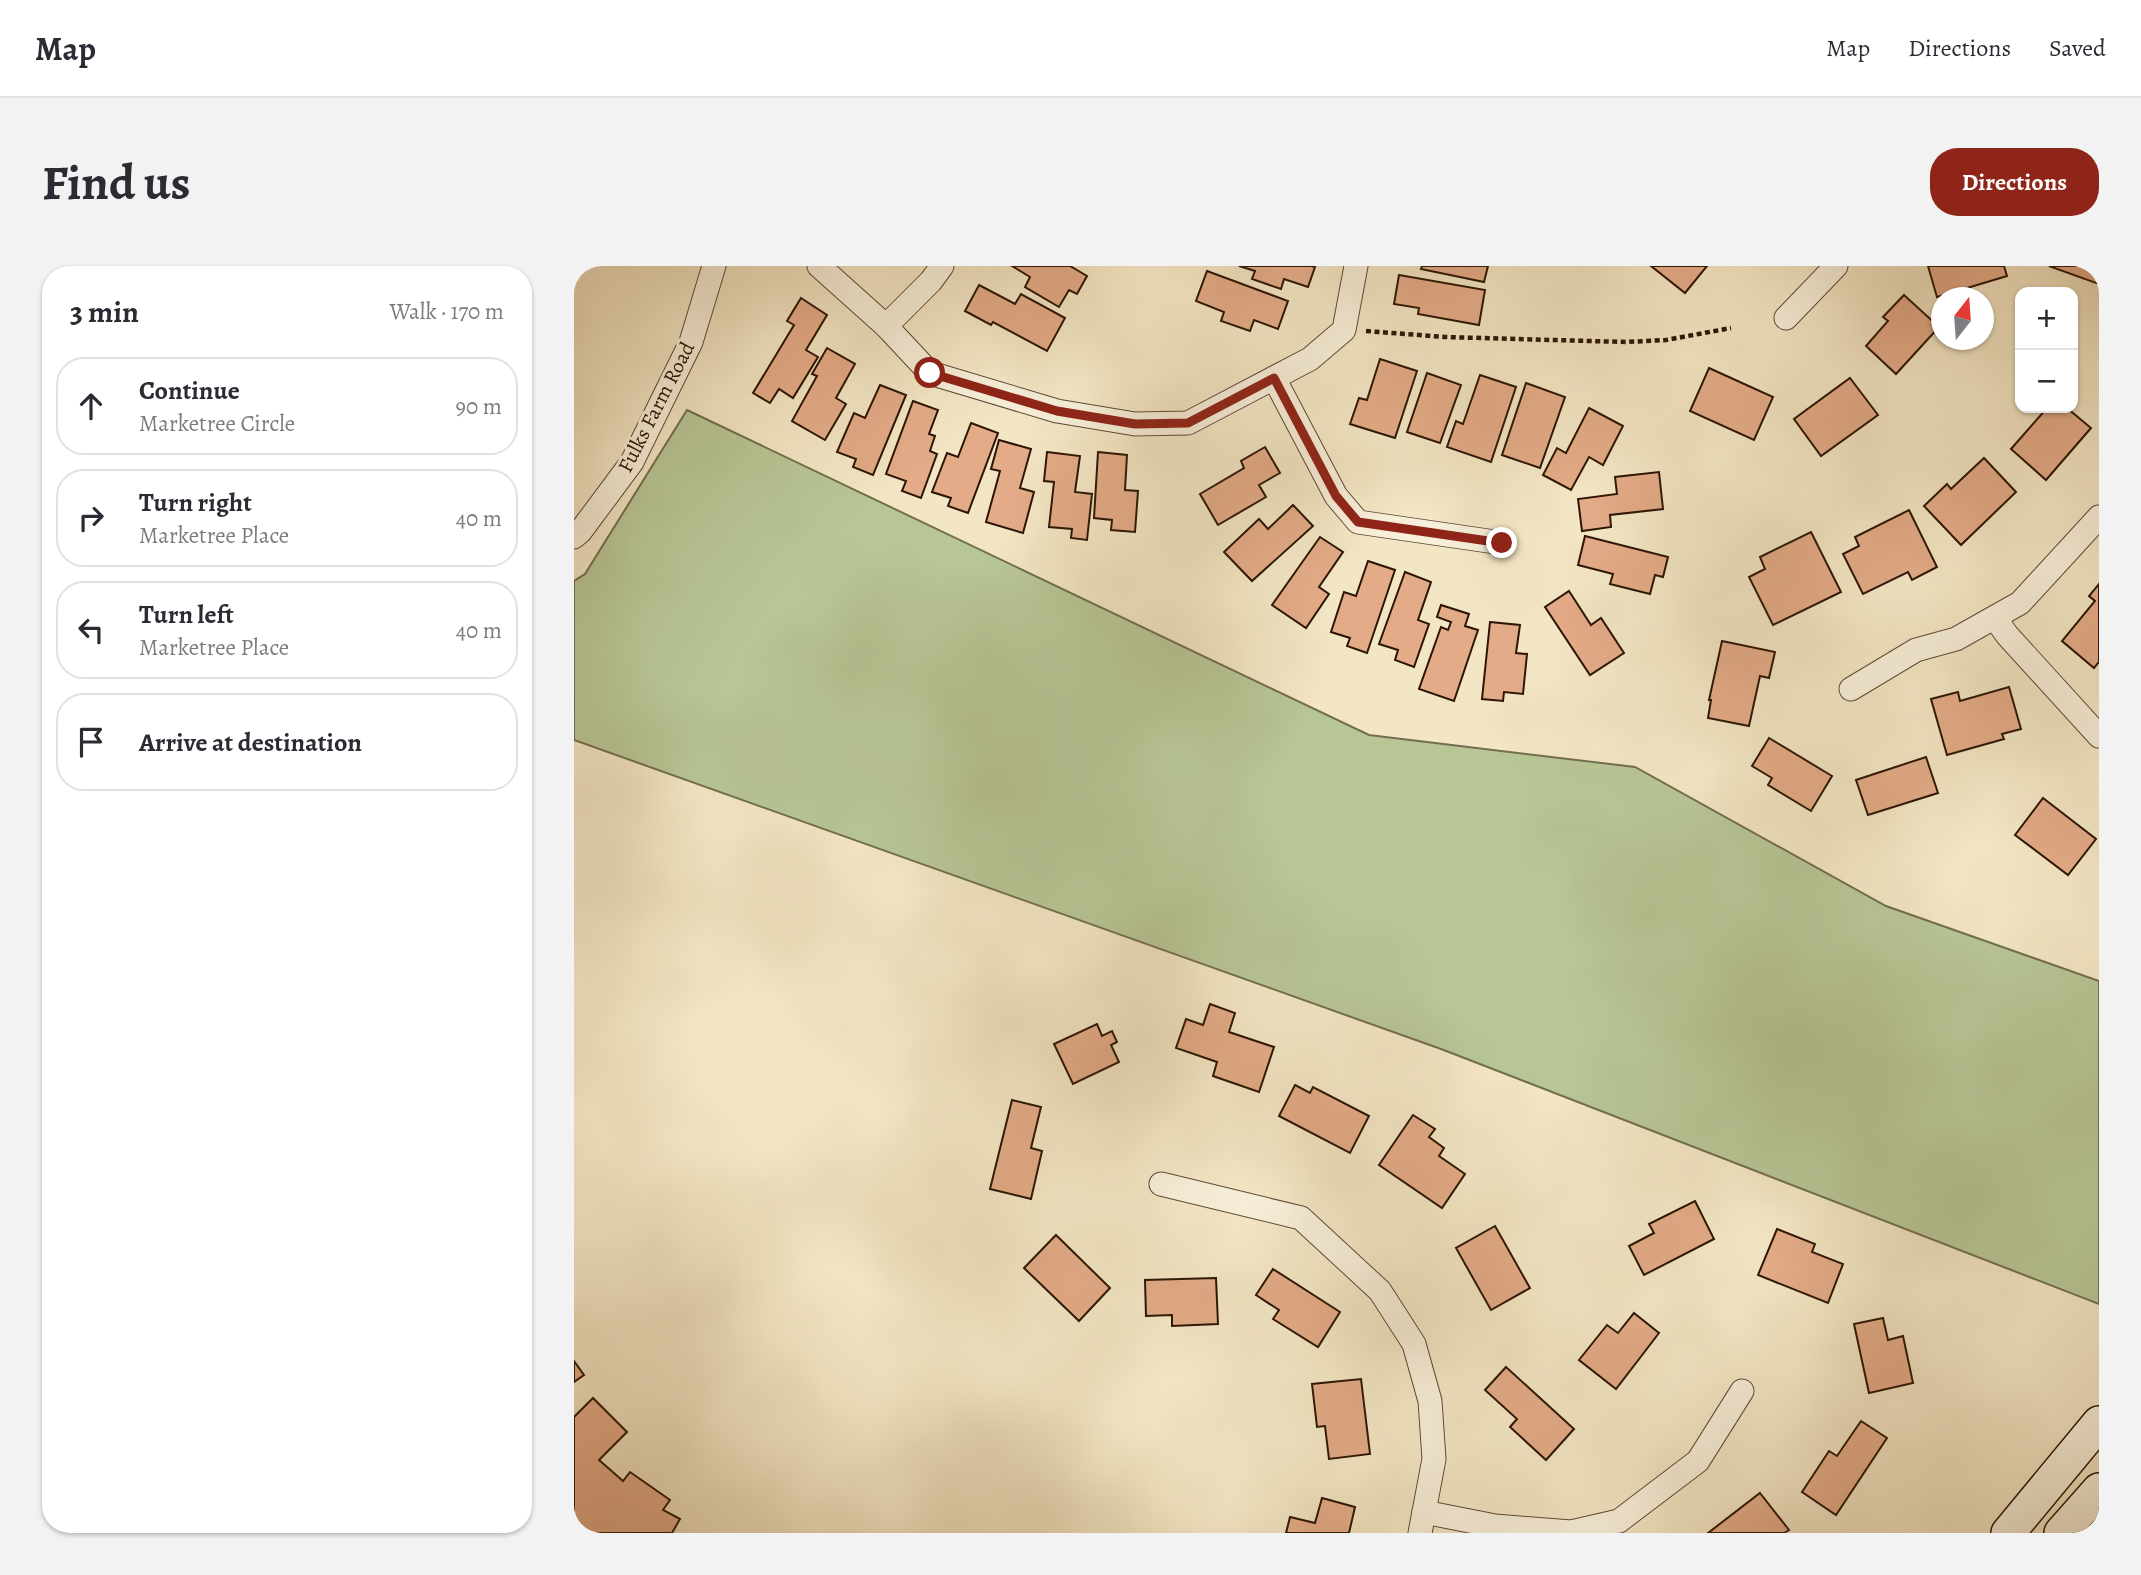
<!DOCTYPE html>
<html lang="en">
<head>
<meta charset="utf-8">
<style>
	:root { --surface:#fff; --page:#f2f2f3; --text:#2b2b33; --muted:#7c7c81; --line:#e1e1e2; --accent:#8f2418 }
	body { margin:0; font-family:Alegreya,serif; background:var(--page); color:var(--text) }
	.controls { position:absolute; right:21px; top:21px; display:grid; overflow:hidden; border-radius:14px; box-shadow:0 2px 5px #0004 }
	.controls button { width:63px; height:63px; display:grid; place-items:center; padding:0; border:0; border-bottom:2px solid var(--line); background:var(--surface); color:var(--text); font:35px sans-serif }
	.compass { position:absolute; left:1357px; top:21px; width:63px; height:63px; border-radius:50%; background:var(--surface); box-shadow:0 2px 5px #0004; rotate:17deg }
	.stop { position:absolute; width:21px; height:21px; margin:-16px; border:5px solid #8f2418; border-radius:50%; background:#fff }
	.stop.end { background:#8f2418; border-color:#fff; box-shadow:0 2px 7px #0008 }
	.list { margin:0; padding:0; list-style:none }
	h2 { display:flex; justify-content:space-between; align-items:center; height:91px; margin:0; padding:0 28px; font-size:30px }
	h2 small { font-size:23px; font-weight:400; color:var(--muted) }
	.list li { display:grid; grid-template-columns:46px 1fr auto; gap:21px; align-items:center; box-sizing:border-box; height:98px; margin:0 14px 14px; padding:0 14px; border:2px solid var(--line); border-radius:28px }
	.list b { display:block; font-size:26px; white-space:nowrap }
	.list p { margin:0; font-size:23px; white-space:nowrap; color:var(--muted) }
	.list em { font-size:23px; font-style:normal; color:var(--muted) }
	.icon { flex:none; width:38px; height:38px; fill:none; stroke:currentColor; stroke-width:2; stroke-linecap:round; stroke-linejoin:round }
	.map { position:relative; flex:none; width:1525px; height:1267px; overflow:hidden; border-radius:28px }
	header { display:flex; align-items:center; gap:42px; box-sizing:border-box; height:98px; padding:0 35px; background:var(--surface); border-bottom:2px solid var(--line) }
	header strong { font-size:33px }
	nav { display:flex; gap:38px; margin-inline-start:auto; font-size:24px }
	.intro { display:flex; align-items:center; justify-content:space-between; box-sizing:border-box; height:168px; padding:0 42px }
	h1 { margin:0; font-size:49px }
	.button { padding:18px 32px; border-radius:28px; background:var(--accent); color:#fff; font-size:24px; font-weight:700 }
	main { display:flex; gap:42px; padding:0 42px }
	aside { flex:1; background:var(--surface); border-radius:28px; box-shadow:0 2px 5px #0004 }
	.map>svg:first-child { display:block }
	.green { fill:#b8c696; stroke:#726e4e; stroke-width:2 }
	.building { fill:#e3ab87; stroke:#2c1505; stroke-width:2 }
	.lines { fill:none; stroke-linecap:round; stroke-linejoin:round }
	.street-casing { stroke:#5e4935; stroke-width:25 }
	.secondary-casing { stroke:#2c1505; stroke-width:36 }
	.path { stroke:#2c1505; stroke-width:4.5; stroke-dasharray:5 3.5; stroke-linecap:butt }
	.street { stroke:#f7efd9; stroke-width:23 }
	.secondary { stroke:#f7efd9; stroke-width:33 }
	.route { stroke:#8f2418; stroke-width:9 }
	.labels { text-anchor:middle; stroke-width:6; stroke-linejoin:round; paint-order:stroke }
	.street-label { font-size:21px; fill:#2c1505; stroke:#f7efd9 }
</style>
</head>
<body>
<header>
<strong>Map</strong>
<nav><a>Map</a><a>Directions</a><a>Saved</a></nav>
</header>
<div class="intro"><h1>Find us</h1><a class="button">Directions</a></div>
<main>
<aside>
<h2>3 min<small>Walk · 170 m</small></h2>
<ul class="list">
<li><svg class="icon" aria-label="ahead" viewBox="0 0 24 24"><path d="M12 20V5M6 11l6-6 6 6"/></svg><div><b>Continue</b><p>Marketree Circle</p></div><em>90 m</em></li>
<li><svg class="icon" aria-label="right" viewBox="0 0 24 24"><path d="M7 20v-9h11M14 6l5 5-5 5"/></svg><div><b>Turn right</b><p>Marketree Place</p></div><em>40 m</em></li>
<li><svg class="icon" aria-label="left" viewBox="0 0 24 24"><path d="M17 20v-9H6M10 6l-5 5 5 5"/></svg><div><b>Turn left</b><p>Marketree Place</p></div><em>40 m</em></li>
<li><svg class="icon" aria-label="arrive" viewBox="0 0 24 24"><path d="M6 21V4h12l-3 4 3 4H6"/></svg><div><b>Arrive at destination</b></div></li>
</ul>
</aside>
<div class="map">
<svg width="1525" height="1267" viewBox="0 0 1525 1267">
	<rect width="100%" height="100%" fill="#f3e6c4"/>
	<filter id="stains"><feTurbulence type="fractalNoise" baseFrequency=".00286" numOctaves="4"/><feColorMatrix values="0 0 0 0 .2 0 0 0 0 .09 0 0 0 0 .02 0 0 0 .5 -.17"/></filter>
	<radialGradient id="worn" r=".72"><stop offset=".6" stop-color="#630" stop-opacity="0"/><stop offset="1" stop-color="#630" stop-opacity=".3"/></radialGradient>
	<!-- green -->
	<path class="green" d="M113 144 795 469 1061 501 1312 640 1525 715V1038L867 783 0 474V315L11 308Z"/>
	<!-- building -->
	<g class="building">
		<path d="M438 0H496L513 10 503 28 495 24 485 41 451 21 456 11Z"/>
		<path d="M665 0H737L741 1 734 21 710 13 707 23 678 13 681 5Z"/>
		<path d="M848 0H914L910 16 847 3Z"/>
		<path d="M1077 0H1133L1111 27Z"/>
		<path d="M1354 0H1430L1433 10 1363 31Z"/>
		<path d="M1475 0H1525V18Z"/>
		<path d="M633 5 714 35 704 63 680 54 676 65 647 55 650 46 622 35Z"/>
		<path d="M825 9 911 24 905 59 844 48 845 42 820 38Z"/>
		<path d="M405 19 441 38 447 28 491 52 473 85 419 56 417 59 391 45Z"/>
		<path d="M1330 29 1365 61 1322 108 1292 80 1314 55 1309 51Z"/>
		<path d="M227 32 253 49 232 84 244 91 219 132 205 123 196 137 179 127 220 59 213 55Z"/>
		<path d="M253 82 281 98 262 132 272 138 251 174 218 155 243 110 238 108Z"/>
		<path d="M806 93 843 105 821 172 776 158 785 132 793 134Z"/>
		<path d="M1135 102 1199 131 1180 174 1116 145Z"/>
		<path d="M853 107 887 119 866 177 833 166Z"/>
		<path d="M906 109 942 121 917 196 873 181 882 155 889 158Z"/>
		<path d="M1276 112 1304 149 1247 190 1220 153Z"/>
		<path d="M952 117 991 131 966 202 928 189Z"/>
		<path d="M306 119 332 129 299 209 279 201 282 193 263 186 280 147 291 152Z"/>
		<path d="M339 135 364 144 355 168 361 170 356 185 363 188 347 232 328 225 332 215 312 208Z"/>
		<path d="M1015 142 1049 160 1029 199 1015 191 997 224 969 209 983 182 992 187Z"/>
		<path d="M1473 142H1493L1517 162 1472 214 1437 183Z"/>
		<path d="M397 157 424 167 394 247 374 240 377 232 358 226 373 187 384 191Z"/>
		<path d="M425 174 457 183 446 222 460 226 449 267 412 256 426 205 417 203Z"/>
		<path d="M691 181 706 207 685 219 692 231 644 259 626 228 670 202 667 195Z"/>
		<path d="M473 186 506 190 501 226 518 228 513 274 497 272 498 263 475 261 480 216 470 215Z"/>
		<path d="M524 186 553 189 551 224 564 225 561 266 537 264 538 254 520 252Z"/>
		<path d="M1410 192 1442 226 1387 279 1350 240 1373 218 1377 223Z"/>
		<path d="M1085 206 1089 243 1036 249 1037 261 1008 265 1004 233 1043 228 1041 211Z"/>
		<path d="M719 239 739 260 678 315 650 286 685 253 694 263Z"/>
		<path d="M1335 244 1363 301 1338 314 1334 306 1289 328 1269 288 1285 280 1281 271Z"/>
		<path d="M1237 266 1267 326 1199 359 1175 311 1191 303 1186 291Z"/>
		<path d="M1011 270 1094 291 1089 311 1081 309 1076 328 1036 318 1039 308 1004 299Z"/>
		<path d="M746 271 769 286 745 321 755 328 732 362 698 339Z"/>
		<path d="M794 295 821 304 793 387 773 380 776 372 757 366 770 326 782 330Z"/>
		<path d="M831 306 857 316 844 354 855 358 840 401 821 394 824 384 805 378Z"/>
		<path d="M1525 318V396L1520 402 1488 375 1521 335 1515 330Z"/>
		<path d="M995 325 1017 359 1027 352 1050 387 1016 409 971 341Z"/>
		<path d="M867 339 895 348 891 360 904 364 880 435 845 423 867 361 874 364 877 356 863 351Z"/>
		<path d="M916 356 946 359 942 387 953 388 949 428 930 426 929 435 908 433Z"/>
		<path d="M1148 375 1201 386 1195 412 1186 410 1175 460 1134 452 1137 434H1135Z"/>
		<path d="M1435 421 1447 463 1428 468 1430 473 1373 489 1357 433 1384 426 1386 435Z"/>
		<path d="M1195 472 1258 510 1237 545 1194 519 1198 512 1178 500Z"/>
		<path d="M1352 491 1364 527 1294 549 1282 514Z"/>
		<path d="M1469 532 1522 573 1494 609 1441 569Z"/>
		<path d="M636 738 661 747 655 766 700 781 685 826 639 810 643 796 602 782 612 753 629 759Z"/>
		<path d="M523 758 528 770 538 765 543 776 537 779 545 796 499 818 480 778Z"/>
		<path d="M721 819 736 827 739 821 795 850 776 887 705 850Z"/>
		<path d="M438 834 467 841 457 882 468 885 457 933 416 923Z"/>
		<path d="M839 849 861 863 855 871 870 882 865 890 891 908 868 942 805 899Z"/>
		<path d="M1121 935 1140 973 1070 1009 1055 980 1080 967 1075 958Z"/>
		<path d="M921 960 956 1022 917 1044 882 982Z"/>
		<path d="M1203 963 1241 978 1238 986 1269 998 1254 1037 1184 1009Z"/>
		<path d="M482 969 536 1022 505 1055 450 1002Z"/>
		<path d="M699 1003 766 1046 744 1081 699 1053 705 1044 682 1029Z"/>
		<path d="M642 1012 644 1058 598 1060V1049L572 1050 571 1014Z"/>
		<path d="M1060 1047 1085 1067 1042 1123 1005 1094 1033 1059 1044 1067Z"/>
		<path d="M1309 1052 1314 1074 1329 1070 1339 1117 1295 1127 1280 1058Z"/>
		<path d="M0 1095 10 1109 0 1116Z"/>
		<path d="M932 1101 1000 1163 972 1194 936 1161 943 1153 911 1124Z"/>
		<path d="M787 1113 796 1188 755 1193 751 1160 743 1161 738 1118Z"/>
		<path d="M19 1132 53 1166 25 1194 49 1215 56 1206 96 1234 89 1244 106 1253 98 1267H5L0 1263V1151Z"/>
		<path d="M1287 1155 1313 1172 1262 1249 1228 1226 1255 1185 1263 1190Z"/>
		<path d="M1186 1227 1215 1264 1210 1267H1134Z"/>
		<path d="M748 1232 781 1241 775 1267H712L716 1251 741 1257Z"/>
	</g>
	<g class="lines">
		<!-- street casing -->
		<g class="street-casing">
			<g id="street">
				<path d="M245 0 312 60 356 107 483 145 561 158 614 157 736 93 770 64 782 0"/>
				<path d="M1212 52 1262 0"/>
				<path d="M312 60 357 15 368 0"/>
				<path d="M700 112 762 230 784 256 928 277"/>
				<path d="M0 271 6 266 58 196 117 76 140 0"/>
				<path d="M1421 352 1433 369 1525 470"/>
				<path d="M1277 423 1342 384 1382 373 1446 337 1525 251"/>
				<path d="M587 918 727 952 806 1025 840 1078 856 1135 860 1193 846 1267"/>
				<path d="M850 1246 921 1260 997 1266 1045 1255 1124 1195 1168 1125"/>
			</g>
		</g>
		<!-- secondary casing -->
		<g class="secondary-casing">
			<g id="secondary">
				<path d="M1434 1267 1525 1157"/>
				<path d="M1487 1267 1525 1224"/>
			</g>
		</g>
		<!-- path -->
		<path class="path" d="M792 65 871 71 1052 76 1092 74 1157 62"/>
		<!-- street -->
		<use href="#street" class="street"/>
		<!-- secondary -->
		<use href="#secondary" class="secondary"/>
	</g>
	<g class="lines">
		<!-- route -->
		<path class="route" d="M356 107 483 145 561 158 614 157 700 112 762 230 784 256 928 277"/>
	</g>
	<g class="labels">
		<!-- street labels -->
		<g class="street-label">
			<text transform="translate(82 141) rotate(-63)" y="7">Fulks Farm Road</text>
		</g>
	</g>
	<rect width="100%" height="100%" filter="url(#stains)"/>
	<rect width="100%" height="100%" fill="url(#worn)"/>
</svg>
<div class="controls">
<button>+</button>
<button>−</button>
</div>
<svg class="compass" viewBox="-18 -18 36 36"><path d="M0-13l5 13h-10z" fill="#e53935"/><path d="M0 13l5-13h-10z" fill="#7c7c81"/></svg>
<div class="stop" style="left:356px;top:107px"></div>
<div class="stop end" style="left:928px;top:277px"></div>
</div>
</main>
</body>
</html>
